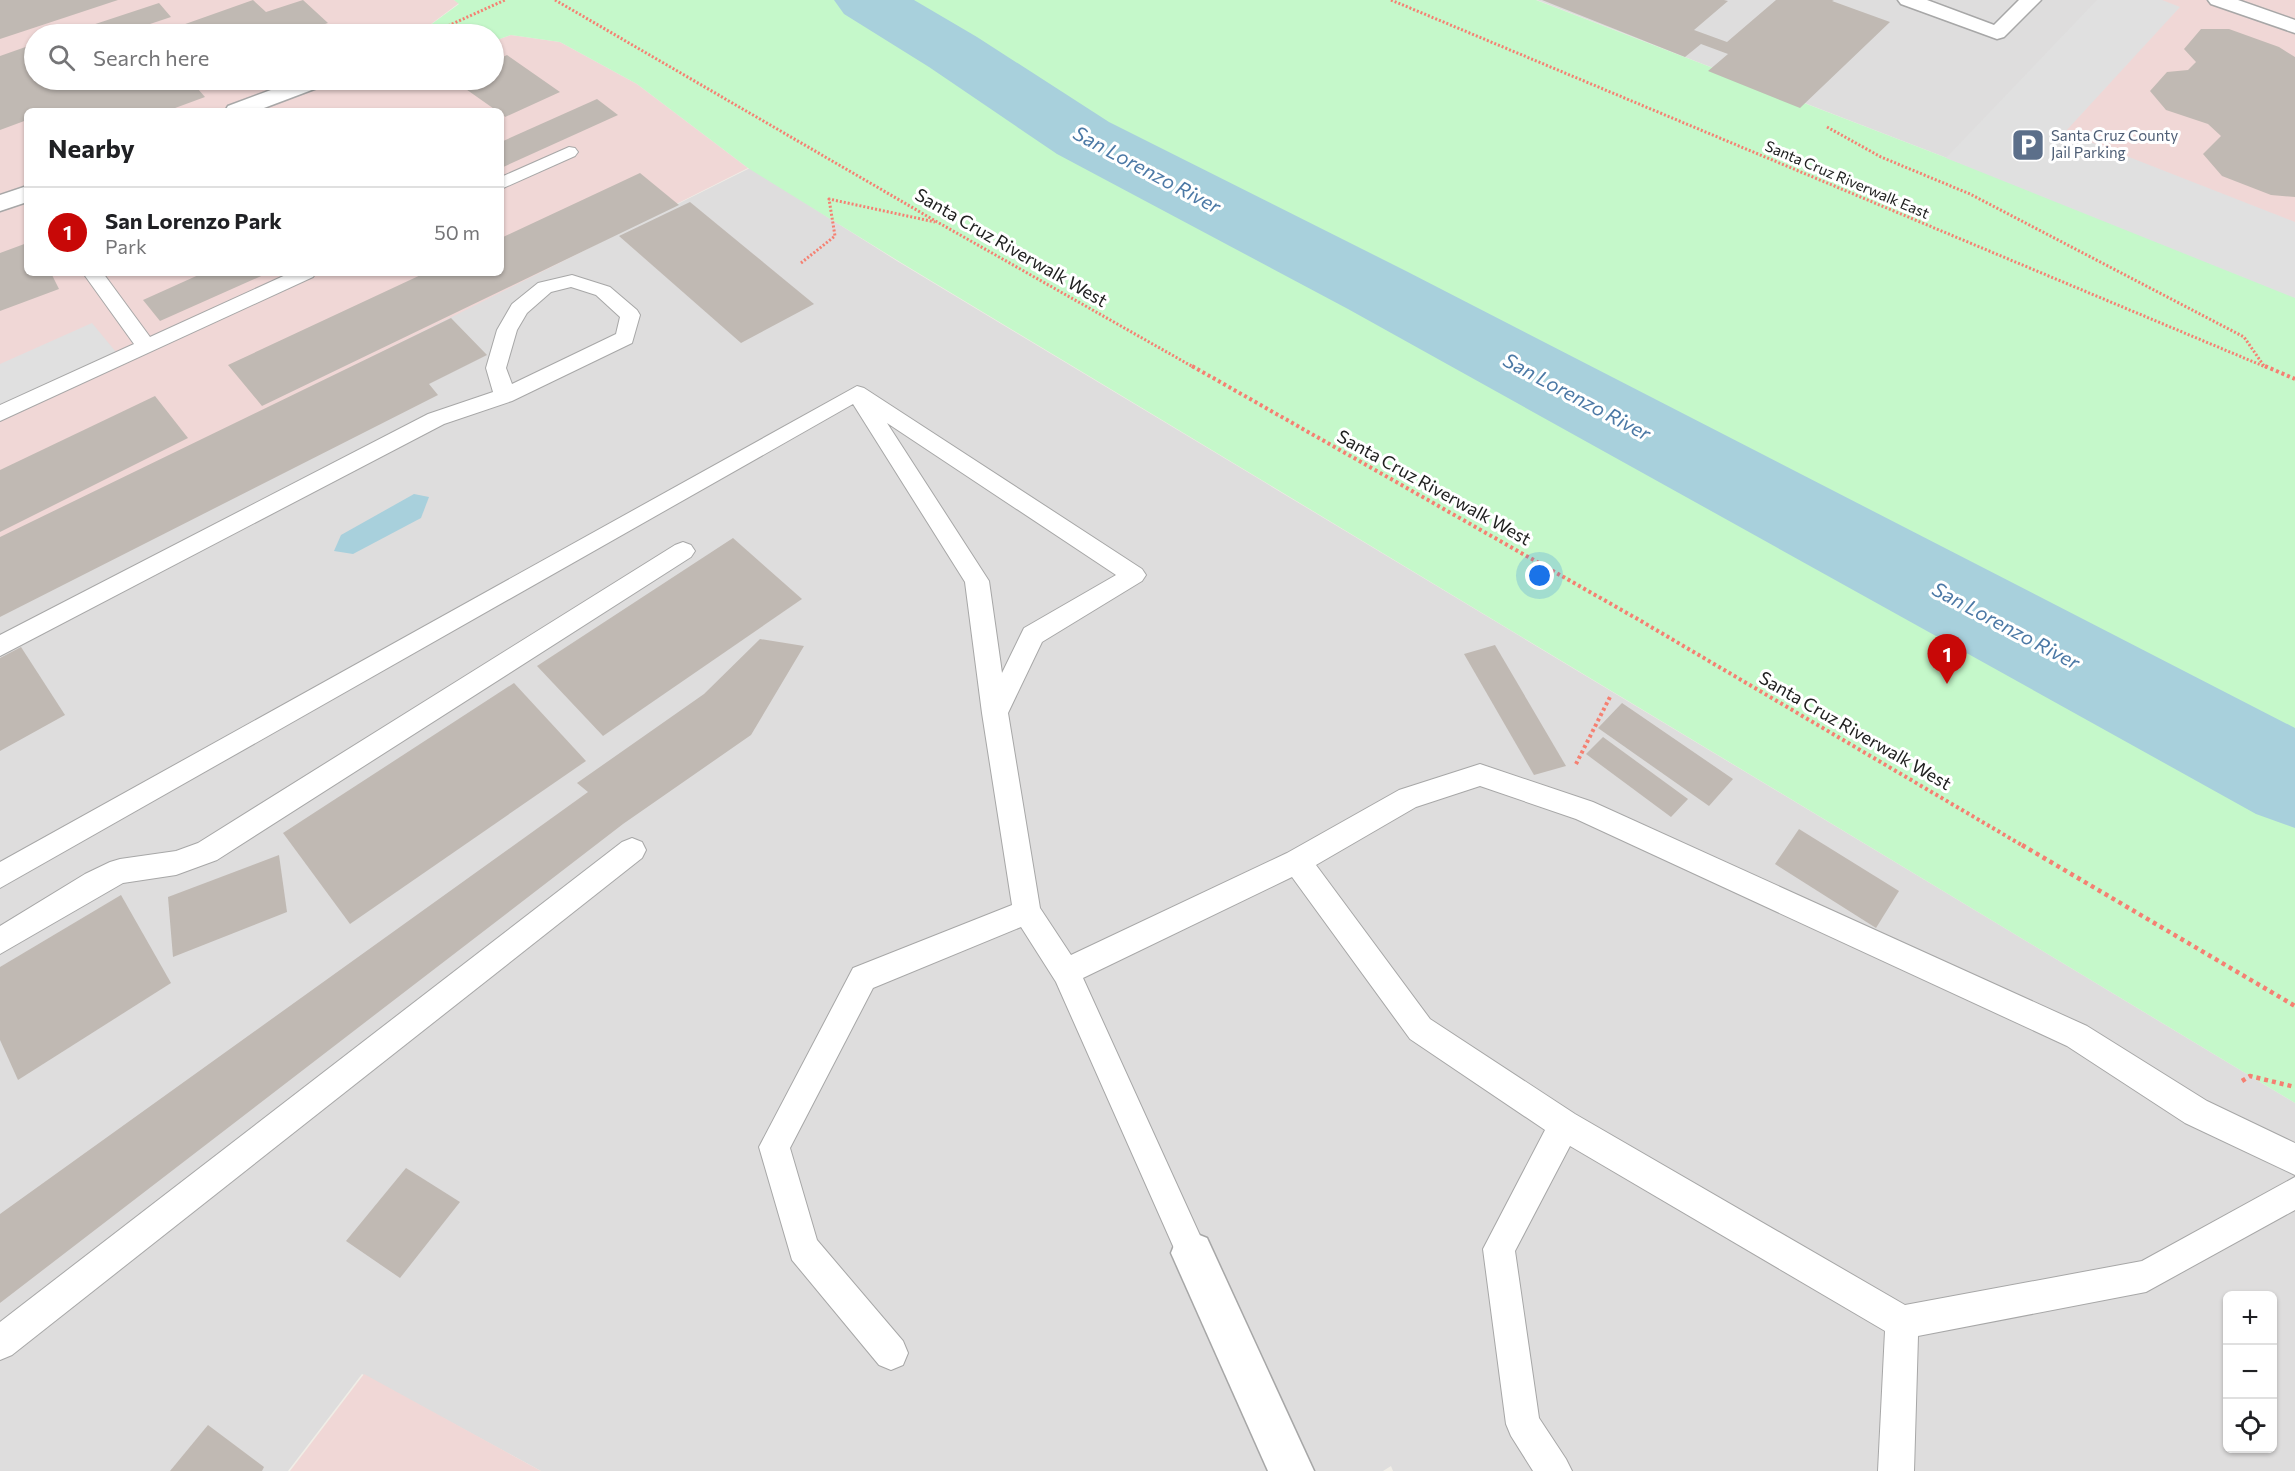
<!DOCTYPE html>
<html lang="en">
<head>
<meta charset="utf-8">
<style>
	:root { --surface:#fff; --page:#f6f6f6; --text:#202124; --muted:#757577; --line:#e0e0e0; --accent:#c80807 }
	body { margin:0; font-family:Commissioner,sans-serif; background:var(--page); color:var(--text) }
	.controls { position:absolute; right:18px; bottom:18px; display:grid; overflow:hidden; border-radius:9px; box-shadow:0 2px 4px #0004 }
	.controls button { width:54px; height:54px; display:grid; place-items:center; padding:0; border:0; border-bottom:2px solid var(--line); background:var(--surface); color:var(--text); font:30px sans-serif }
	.you { position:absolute; left:1540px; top:576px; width:21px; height:21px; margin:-15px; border:4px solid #fff; border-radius:50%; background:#1a73e8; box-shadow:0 0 0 9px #1a73e833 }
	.badge { display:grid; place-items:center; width:39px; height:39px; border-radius:50%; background:var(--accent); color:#fff; font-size:20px; font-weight:700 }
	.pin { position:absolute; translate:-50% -50px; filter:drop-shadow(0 2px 3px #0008) }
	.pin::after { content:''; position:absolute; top:32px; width:21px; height:18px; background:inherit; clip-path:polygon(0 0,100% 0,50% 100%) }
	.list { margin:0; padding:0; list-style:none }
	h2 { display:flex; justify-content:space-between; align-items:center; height:78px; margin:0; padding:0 24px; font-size:26px }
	h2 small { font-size:20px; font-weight:400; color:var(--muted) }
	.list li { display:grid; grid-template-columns:39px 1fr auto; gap:18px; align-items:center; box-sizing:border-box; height:90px; padding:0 24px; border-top:2px solid var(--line) }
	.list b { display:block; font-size:22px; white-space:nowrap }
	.list p { margin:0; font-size:20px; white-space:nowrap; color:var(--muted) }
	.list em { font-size:20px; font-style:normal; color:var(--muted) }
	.icon { flex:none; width:33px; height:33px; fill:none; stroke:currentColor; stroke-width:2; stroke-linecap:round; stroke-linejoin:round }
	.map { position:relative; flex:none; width:2295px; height:1471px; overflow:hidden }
	.search { position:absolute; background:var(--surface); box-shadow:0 2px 4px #0004; left:24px; top:24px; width:480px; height:66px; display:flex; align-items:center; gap:15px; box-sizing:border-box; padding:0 21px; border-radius:33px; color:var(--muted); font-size:22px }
	.panel { position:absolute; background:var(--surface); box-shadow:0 2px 4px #0004; left:24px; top:108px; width:480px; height:168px; border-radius:9px }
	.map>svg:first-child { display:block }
	.residential { fill:#dedddd; fill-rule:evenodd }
	.commercial { fill:#f0d7d6; fill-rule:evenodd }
	.park { fill:#c5f8ca }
	.parking { fill:#e0e0e0 }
	.water { fill:#a8d0dc }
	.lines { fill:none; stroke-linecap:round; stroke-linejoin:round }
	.river { fill:#a8d0dc; fill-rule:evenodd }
	.building { fill:#c0b9b3 }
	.service-casing { stroke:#a7a7a7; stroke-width:2 }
	.minor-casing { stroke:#a7a7a7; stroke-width:3 }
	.path-far2 { stroke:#f58072; stroke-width:3; stroke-dasharray:2 2; stroke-linecap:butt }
	.path-far1 { stroke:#f58072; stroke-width:4; stroke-dasharray:3 3; stroke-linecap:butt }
	.path { stroke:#f58072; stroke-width:4.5; stroke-dasharray:4 4; stroke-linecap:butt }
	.service { fill:#fff; fill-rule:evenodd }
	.minor { fill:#fff; fill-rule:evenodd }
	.labels { text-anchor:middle; stroke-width:6; stroke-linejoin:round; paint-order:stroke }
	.far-service-label { font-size:15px; fill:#4e5e75; stroke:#fff; text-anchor:start }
	.far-street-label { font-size:15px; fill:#202020; stroke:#fff }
	.street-label { font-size:18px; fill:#202020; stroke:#fff }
	.water-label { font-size:20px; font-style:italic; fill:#4b78a5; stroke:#fff }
</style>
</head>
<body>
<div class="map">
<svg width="2295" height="1471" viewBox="0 0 2295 1471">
	<rect width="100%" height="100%" fill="#f0ede6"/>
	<!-- residential -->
	<g class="residential">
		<path d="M1537 0H2106L1947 158Z"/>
		<path d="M750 168 897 261 2295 1103V1471H1393L1391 1466 1383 1471H541L362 1374 288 1471H0V541ZM2228 1296H2272V1448H2228Z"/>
	</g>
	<!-- commercial -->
	<g class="commercial">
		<path d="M0 0H454L459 3 418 34H34V80H494V41L511 35 560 42 637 84 748 168 0 544ZM27 111H501V273H27Z"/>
		<path d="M2106 0H2295V292L1947 158Z"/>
		<path d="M364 1374 541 1471H290Z"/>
	</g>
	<!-- park -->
	<path class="park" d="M454 0H1536L2295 292V1103L900 262 748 168 637 84 560 42 511 35 494 41V34H418L459 4Z"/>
	<!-- parking -->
	<g class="parking">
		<path d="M2097 0H2162L2180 7 2065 132 2295 222V298L1946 158Z"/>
		<path d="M92 323 116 352 0 405V364Z"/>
	</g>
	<!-- water -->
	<path class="water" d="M414 494 429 497 421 518 353 554 334 551 341 535Z"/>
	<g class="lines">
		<!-- river -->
		<path class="river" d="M834 0H914L977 37 1109 122 1406 271 2295 728V828L2256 814 1348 309 1057 154 929 67 844 14Z"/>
	</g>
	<!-- building -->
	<g class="building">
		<path d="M0 0H118L0 39Z"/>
		<path d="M253 0 266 12 303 0 328 23 296 34H180L174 28Z"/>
		<path d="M1542 0H1724L1728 1 1694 30 1727 42 1776 0H1834L1832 1 1890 22 1800 108 1708 71 1728 54 1701 44 1685 57Z"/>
		<path d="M159 3 171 17 144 26 151 34H65Z"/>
		<path d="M2201 29H2229L2279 47 2295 57V197L2271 195 2222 176 2203 154 2221 136 2208 124 2166 110 2150 91 2167 72 2188 70 2196 62 2184 49Z"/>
		<path d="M34 44V80H190L205 97 167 111H27V120L0 130V56Z"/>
		<path d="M507 55 560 92 505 117 501 111H497L453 80H494V61Z"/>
		<path d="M597 99 618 115 501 168V142Z"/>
		<path d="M640 173 679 205 262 406 228 365 425 273H501V238Z"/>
		<path d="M690 202 814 304 741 343 619 236Z"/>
		<path d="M27 243V273H51L59 289 0 311V253Z"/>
		<path d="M203 273H268L160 321 143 300Z"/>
		<path d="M451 318 487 355 429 384 438 395 0 617V537Z"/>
		<path d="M155 396 188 438 0 532V470Z"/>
		<path d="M733 538 802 599 603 736 537 666Z"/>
		<path d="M760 639 804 646 751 735 623 824 0 1303V1214L588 792 577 783 704 694Z"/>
		<path d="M1495 645 1566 766 1534 775 1464 654Z"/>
		<path d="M21 647 65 715 0 751V658Z"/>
		<path d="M514 683 586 761 350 924 283 833Z"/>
		<path d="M1622 703 1733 779 1709 806 1598 728Z"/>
		<path d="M1603 737 1688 799 1671 817 1586 754Z"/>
		<path d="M1799 829 1899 891 1876 928 1775 864Z"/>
		<path d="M279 855 287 912 173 957 168 897Z"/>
		<path d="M121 895 171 983 18 1080 0 1040V967Z"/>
		<path d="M406 1168 460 1202 400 1278 346 1241Z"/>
		<path d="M208 1425 264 1467 262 1471H170Z"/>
	</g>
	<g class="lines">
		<!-- service casing -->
		<g class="service-casing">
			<g id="service">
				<path d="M569 147 575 148 578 152 575 156 501 189V177Z"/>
				<path d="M83 273H103L150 337 290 273H316L313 277 0 421V405L134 344Z"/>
				<path d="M572 275 610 287 637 310 640 315 632 343 512 401 444 424 0 656V635L428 414 493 392 486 368 497 330 512 304 538 283ZM571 287 596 295 620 317 616 334 512 384 506 368 517 330 527 313 551 292Z"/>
				<path d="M857 386 864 388 1142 569 1146 575 1142 581 1042 642 1008 713 1040 908 1071 955 1287 853 1399 790 1480 764 1593 802 2087 1026 2207 1101 2295 1143V1175L2185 1123 2067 1046 1576 819 1480 786 1416 807 1316 865 1430 1019 1575 1114 1905 1305 2142 1261 2295 1177V1210L2146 1292 1918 1336 1914 1471H1878L1885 1331 1570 1146 1515 1251 1539 1418 1566 1459 1572 1471H1533L1511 1436 1506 1424 1483 1249 1545 1130 1410 1039 1292 877 1083 978 1208 1253 1203 1264 1192 1269 1181 1264 1056 982 1021 927 873 988 790 1148 817 1240 903 1341 908 1353 903 1365 891 1370 879 1365 792 1260 759 1147 853 968 1012 905 982 713 965 582 853 404 0 888V862ZM887 423 1116 575 1024 628 1002 673 989 581Z"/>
				<path d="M683 542 691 545 695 551 691 557 217 860 176 875 123 883 0 954V926L85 874 110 862 120 859 176 851 198 843 675 545Z"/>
				<path d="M632 838 642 842 646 850 642 858 12 1355 0 1360V1322L622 842Z"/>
			</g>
		</g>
		<!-- minor casing -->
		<g class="minor-casing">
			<g id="minor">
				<path d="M1898 0H1927L1994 25 2019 0H2041L2004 37 1997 39 1901 4Z"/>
				<path d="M2208 0H2238L2295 20V33L2211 4Z"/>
				<path d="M298 80H328L325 85 256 111H225L228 106Z"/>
				<path d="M27 186V202L0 211V195Z"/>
				<path d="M1192 1232 1207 1238 1314 1471H1268L1171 1253 1177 1238Z"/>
			</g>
		</g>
		<!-- path-far2 -->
		<g class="path-far2">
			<path d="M555 0 939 223 1195 368"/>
			<path d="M1391 0 2268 368"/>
			<path d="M430 34 505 0"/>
			<path d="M1827 127 1881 157 1970 194 2244 337 2264 366"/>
			<path d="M801 263 835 236 829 199 935 222"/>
		</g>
		<!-- path-far1 -->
		<g class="path-far1">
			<path d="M1192 366 1641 621 2025 847"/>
			<path d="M2265 366 2295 379"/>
			<path d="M1576 764 1611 695"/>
		</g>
		<!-- path -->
		<g class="path">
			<path d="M2022 845 2295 1006"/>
			<path d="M2242 1081 2250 1076 2295 1087"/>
		</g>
		<!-- service -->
		<use href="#service" class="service"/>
		<!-- minor -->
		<use href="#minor" class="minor"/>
	</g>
	<!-- icons -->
	<defs>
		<g id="parking-square" transform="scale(1.725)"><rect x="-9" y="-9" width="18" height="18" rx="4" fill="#5c6f8a" stroke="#fff"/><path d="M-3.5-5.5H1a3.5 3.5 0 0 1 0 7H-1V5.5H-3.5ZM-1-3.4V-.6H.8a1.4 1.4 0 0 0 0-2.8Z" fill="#fff"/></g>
	</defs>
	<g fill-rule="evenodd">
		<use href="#parking-square" x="2028" y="145"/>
	</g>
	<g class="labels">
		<!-- far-service labels -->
		<g class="far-service-label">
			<text x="2051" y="141">Santa Cruz County<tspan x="2051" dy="17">Jail Parking</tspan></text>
		</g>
		<!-- far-street labels -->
		<g class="far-street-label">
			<text transform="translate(1847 180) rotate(23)" y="5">Santa Cruz Riverwalk East</text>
		</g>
		<!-- street labels -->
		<g class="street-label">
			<text transform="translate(1011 248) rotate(30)" y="6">Santa Cruz Riverwalk West</text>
			<text transform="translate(1434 488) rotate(29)" y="6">Santa Cruz Riverwalk West</text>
			<text transform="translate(1855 731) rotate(30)" y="6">Santa Cruz Riverwalk West</text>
		</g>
		<!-- water labels -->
		<g class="water-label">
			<text transform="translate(1147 170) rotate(28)" y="7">San Lorenzo River</text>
			<text transform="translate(1577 397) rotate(28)" y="7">San Lorenzo River</text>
			<text transform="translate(2006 626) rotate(28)" y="7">San Lorenzo River</text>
		</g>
	</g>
</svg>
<div class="controls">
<button>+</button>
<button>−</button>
<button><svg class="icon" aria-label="locate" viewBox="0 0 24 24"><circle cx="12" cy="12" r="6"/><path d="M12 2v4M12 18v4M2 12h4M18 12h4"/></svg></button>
</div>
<div class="you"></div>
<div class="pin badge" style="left:1947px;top:684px">1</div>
<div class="search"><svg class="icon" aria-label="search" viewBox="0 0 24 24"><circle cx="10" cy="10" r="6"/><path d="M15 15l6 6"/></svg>Search here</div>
<section class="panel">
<h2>Nearby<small></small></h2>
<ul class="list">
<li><span class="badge">1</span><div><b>San Lorenzo Park</b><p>Park</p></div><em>50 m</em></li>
</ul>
</section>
</div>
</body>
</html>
